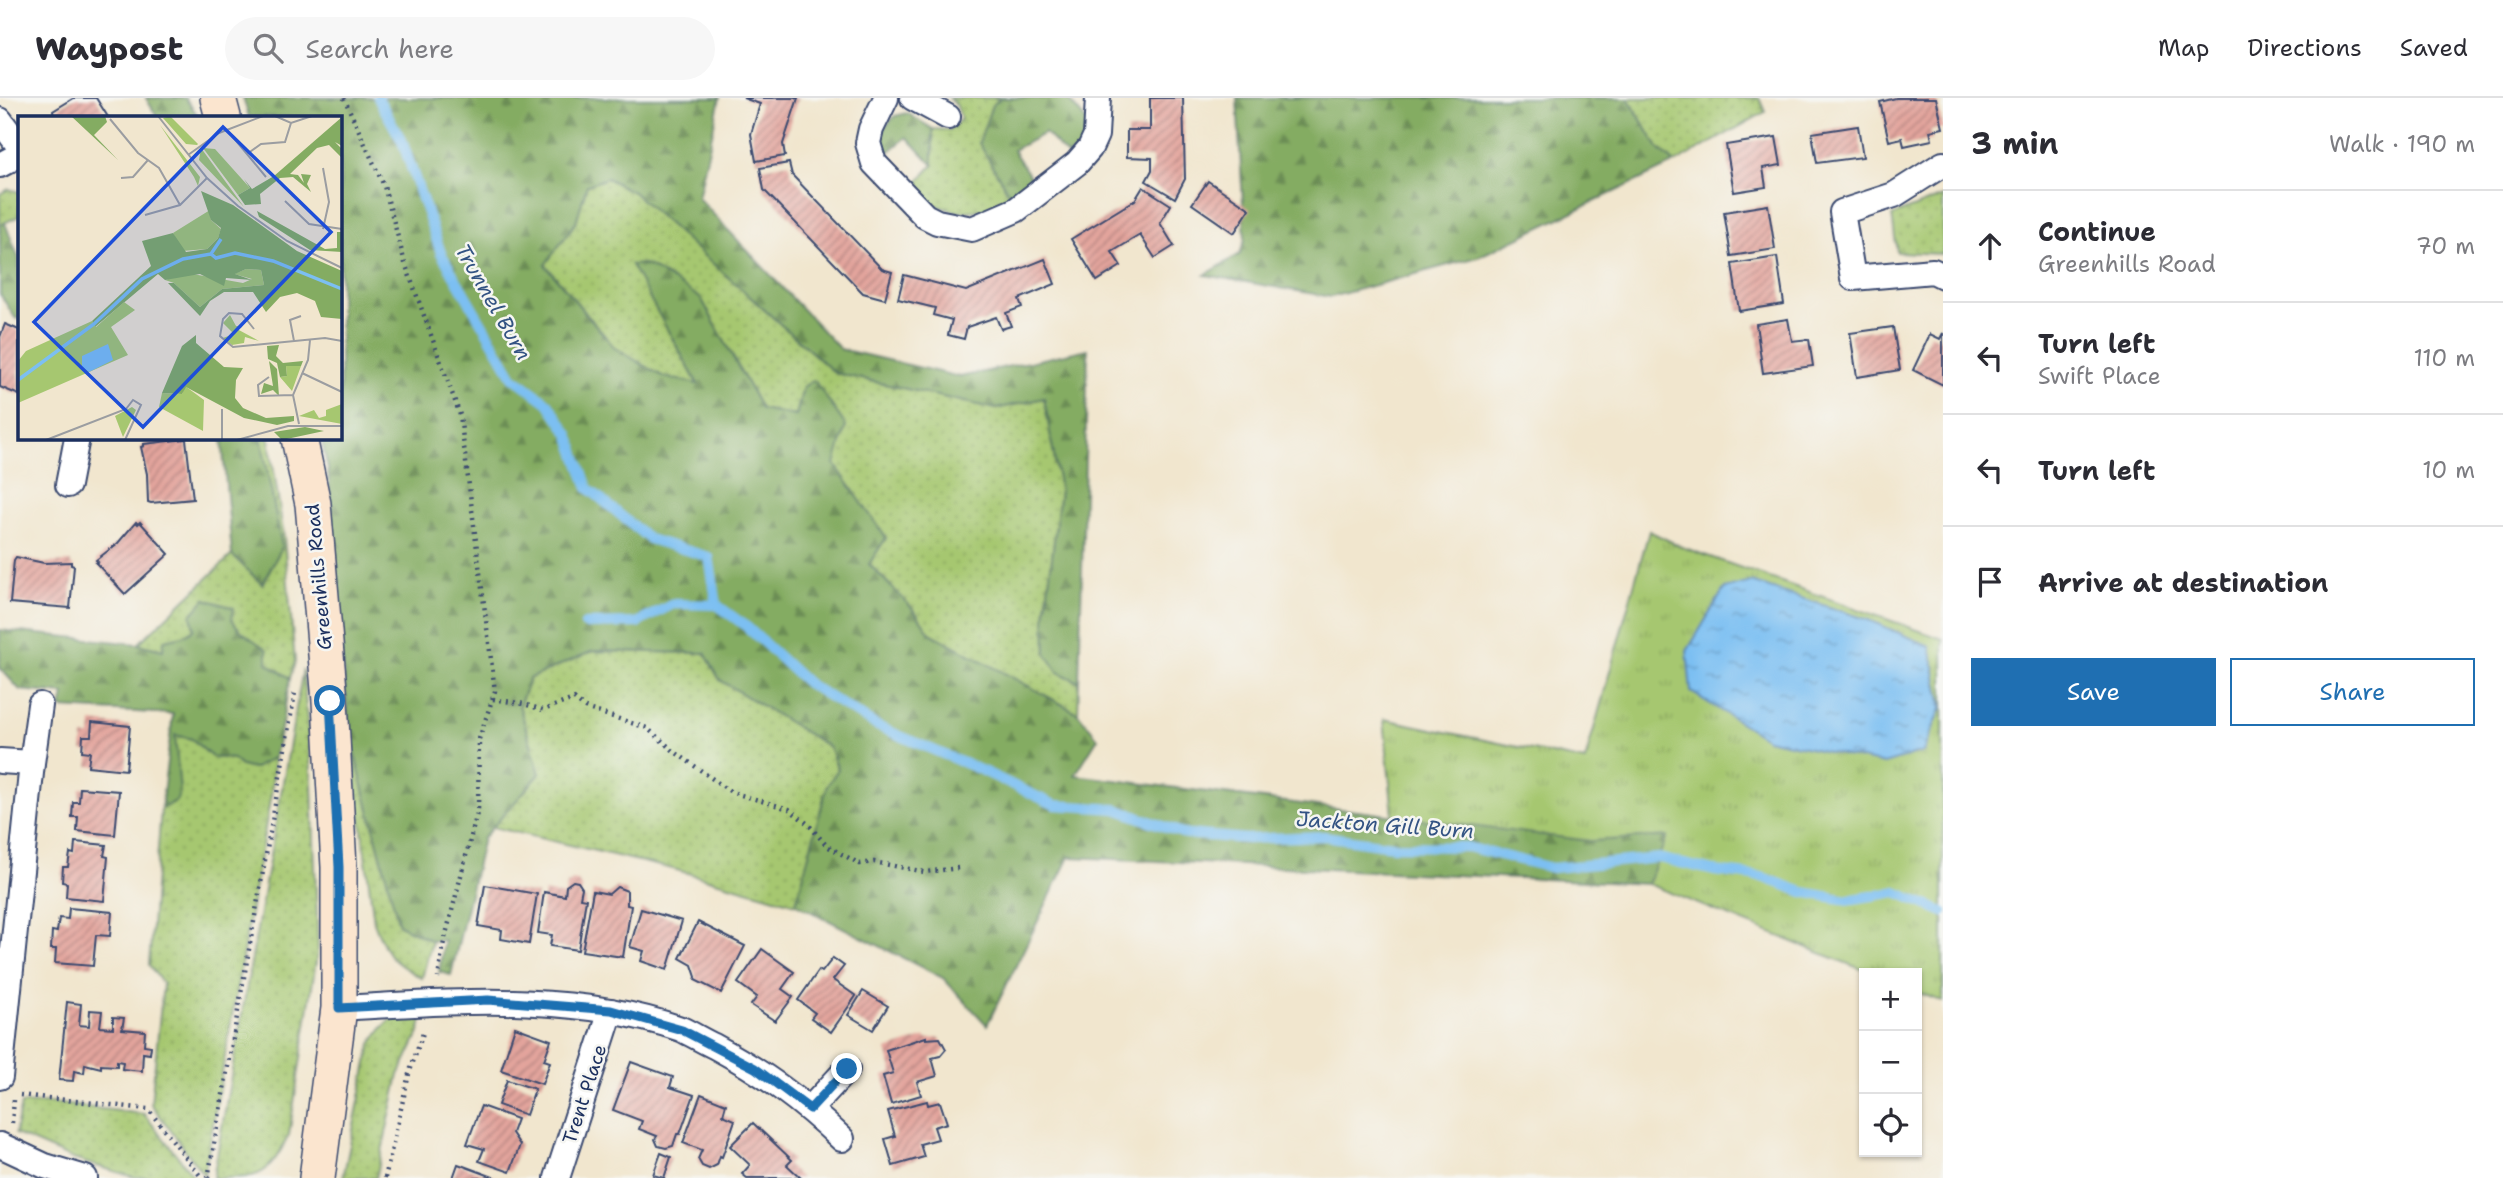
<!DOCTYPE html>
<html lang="en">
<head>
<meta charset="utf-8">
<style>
	:root { --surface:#fff; --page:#f7f7f7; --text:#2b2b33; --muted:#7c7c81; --line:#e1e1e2; --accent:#1f6fb2 }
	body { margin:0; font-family:"Shantell Sans",sans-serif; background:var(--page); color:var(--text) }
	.controls { position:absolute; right:21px; bottom:21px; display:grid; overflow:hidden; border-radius:0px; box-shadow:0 2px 5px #0004 }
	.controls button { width:63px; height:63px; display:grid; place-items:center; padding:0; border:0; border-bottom:2px solid var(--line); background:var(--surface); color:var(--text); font:35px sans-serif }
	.stop { position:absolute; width:21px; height:21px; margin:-16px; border:5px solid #1f6fb2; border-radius:50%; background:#fff }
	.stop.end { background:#1f6fb2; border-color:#fff; box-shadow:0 2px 7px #0008 }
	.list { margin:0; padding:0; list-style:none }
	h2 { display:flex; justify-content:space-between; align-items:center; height:91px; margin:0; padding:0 28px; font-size:30px }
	h2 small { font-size:23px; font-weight:400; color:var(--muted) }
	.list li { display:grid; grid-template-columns:46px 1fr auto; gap:21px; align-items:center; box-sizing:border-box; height:112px; padding:0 28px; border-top:2px solid var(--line) }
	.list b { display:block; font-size:26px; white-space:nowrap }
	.list p { margin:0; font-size:23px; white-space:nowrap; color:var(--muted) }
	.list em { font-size:23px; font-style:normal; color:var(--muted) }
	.actions { display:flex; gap:14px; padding:21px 28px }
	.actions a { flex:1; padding:16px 0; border:2px solid var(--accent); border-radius:0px; text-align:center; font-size:24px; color:var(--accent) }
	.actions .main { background:var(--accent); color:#fff }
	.icon { flex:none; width:38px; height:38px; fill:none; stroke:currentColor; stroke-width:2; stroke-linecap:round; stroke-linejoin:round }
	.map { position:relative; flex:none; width:1943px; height:1080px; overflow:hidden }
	header { display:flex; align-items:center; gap:42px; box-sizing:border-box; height:98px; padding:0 35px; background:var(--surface); border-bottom:2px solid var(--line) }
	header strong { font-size:33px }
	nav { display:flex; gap:38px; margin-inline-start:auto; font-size:24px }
	.search { width:490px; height:63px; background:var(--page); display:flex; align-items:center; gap:18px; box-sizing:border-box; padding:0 24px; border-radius:38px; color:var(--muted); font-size:26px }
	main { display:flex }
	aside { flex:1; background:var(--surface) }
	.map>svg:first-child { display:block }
	.grass { fill:url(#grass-dots); stroke:#607b67; stroke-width:2 }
	.forest { fill:url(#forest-firs); stroke:#506e60; stroke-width:2 }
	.park { fill:url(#park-tufts); stroke:#607b67; stroke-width:2 }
	.water { fill:url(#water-ripples); stroke:#4c77a8; stroke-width:2 }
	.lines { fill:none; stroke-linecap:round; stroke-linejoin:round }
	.stream { stroke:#7cbff2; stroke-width:10 }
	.building { fill:url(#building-hatch) }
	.street-casing { stroke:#3b4a6f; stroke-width:28 }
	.secondary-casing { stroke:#3b4a6f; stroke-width:38 }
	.path { stroke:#3b4a6f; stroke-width:4.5; stroke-dasharray:2 5; stroke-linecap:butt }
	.street { stroke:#fff; stroke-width:24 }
	.secondary { stroke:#fbe5cf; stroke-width:35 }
	.route { stroke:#1f6fb2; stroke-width:9 }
	.labels { text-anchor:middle; stroke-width:5; stroke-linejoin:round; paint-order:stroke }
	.street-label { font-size:19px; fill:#1b2f5e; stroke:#f6f6f2 }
	.water-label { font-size:21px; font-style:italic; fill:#335383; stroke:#f6f6f2 }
	.inset-river { fill:none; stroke:#7cbff2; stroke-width:3.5 }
	.inset-road { fill:none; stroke:#9b9da1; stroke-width:2 }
	.view { fill:#1d4ed8; fill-opacity:0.15; stroke:#1d4ed8; stroke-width:3.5 }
	.inset-edge { fill:none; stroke:#1b2f5e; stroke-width:3.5 }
</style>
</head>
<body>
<header>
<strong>Waypost</strong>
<div class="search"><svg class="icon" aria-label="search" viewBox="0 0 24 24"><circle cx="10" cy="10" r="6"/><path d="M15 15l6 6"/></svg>Search here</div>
<nav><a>Map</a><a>Directions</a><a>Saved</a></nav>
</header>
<main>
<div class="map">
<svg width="1943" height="1080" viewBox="0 0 1943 1080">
	<defs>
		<pattern id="grass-dots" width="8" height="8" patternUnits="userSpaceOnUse" patternTransform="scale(1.75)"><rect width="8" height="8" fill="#a6c770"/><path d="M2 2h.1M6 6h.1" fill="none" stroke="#8eab63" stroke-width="1.8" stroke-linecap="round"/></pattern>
		<pattern id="forest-firs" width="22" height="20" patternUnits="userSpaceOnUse" patternTransform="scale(1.75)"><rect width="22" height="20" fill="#84ac62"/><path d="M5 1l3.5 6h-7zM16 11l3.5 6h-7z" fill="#6b8c54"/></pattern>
		<pattern id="park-tufts" width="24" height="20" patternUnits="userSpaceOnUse" patternTransform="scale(1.75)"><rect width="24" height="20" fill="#a6c770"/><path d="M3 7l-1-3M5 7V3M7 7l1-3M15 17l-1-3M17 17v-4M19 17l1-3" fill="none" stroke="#8eab63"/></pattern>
		<pattern id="water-ripples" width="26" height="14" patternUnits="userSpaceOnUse" patternTransform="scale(1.75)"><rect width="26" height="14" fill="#7cbff2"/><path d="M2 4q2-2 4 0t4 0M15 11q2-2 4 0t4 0" fill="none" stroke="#659cc7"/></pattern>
		<pattern id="building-hatch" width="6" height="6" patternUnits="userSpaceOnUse" patternTransform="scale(1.75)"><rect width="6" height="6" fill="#e3a49c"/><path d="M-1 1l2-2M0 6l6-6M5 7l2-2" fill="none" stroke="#b78682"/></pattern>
	</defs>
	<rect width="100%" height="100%" fill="#f6f6f2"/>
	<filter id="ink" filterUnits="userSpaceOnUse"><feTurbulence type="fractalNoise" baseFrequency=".0143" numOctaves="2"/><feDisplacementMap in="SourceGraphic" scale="14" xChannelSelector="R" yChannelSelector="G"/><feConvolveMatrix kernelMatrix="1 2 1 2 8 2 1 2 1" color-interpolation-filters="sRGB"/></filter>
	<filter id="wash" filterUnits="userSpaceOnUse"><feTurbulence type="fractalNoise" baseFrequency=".00686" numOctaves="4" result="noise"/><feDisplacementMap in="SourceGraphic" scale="28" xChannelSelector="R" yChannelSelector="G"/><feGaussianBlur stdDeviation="1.57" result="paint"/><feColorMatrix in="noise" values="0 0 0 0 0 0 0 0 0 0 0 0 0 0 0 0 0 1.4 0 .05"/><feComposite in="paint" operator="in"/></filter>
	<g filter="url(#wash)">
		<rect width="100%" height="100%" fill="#f1e6ce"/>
		<!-- grass -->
		<g class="grass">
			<path d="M949 0H1001L992 7 979 45 1011 99 993 111 958 114 928 105 913 89 933 67V31L950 32 961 21 957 8Z"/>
			<path d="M1628 0H1759L1765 14 1675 65 1658 50Z"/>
			<path d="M607 80 633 94 835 275 996 311 1044 300 1060 392 1045 519 1058 574 1079 584 1078 615 930 535 914 512 869 466 886 440 834 366 846 328 803 289 796 318 761 311 701 200 632 167 698 287 664 279 615 251 545 166 576 124 587 87Z"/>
			<path d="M9 91 19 94V118L0 127V96Z"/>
			<path d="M1943 98V156L1897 154 1892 118Z"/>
			<path d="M261 340H269L284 440 295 564 290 580 267 565 266 552C253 541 240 536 231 521L195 531 183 538 165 542 163 552 138 546 232 457 262 486 282 449Z"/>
			<path d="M593 553 705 555 720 582 829 649 838 671 827 688 796 806 673 771 492 729 540 676 519 607 530 580Z"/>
			<path d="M303 571 312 686 318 850 289 1037C267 1080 261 1080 213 1080Z"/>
			<path d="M174 637 192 641 212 659 233 661 241 668 253 671 274 659 272 691 204 1077 151 1006 163 886 149 867 161 711 176 703 180 694Z"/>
			<path d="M350 638 399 827 432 843 422 880C391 864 386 857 374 824Z"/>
			<path d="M425 911 419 935 399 977 376 1080H343L371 946C389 918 393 918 425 911Z"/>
			<path d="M52 1005 144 1016 192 1076V1080L134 1079 73 1061 15 1036 21 1006Z"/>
		</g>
		<!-- forest -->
		<g class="forest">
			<path d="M146 0H185L199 19H157Z"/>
			<path d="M243 0H720L698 100 840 251 960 279 1088 251 1079 584 1058 574 1046 555 1045 519 1060 392 1044 300 996 311 835 275 633 94 607 80 587 87 576 124 545 167 615 250 664 279 698 286 631 167 646 166 701 200 761 311 796 318 803 289 814 282 846 328 835 366 886 440 869 466 914 512 930 535 1078 615 1098 640 1075 677 1591 743 1668 738 1648 786 1069 759 987 927 943 880 796 806 827 688 838 671 829 649 720 582 705 555 593 553 530 580 519 607 540 676 483 740 451 877 439 874 444 842 432 843 399 827 350 638 340 541 328 371 321 340H340V19H249Z"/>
			<path d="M1001 0H1067L1088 25 1083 47 1068 58 1045 35 1013 52 1033 83 1011 99 979 45 992 7Z"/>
			<path d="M1237 0H1628L1658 50 1675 65 1478 159 1331 199 1205 177 1240 156 1245 141Z"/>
			<path d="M907 15 933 31V67L907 39 886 56 880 35 895 18Z"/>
			<path d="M5 125 19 161V221L15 220 0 196V127Z"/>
			<path d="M222 340H261L282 449 262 486 232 457Z"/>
			<path d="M205 501 234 510 232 521C240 536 254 541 267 552V565L290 580 281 631 274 659 253 671 241 668 233 661 212 659 192 641 175 637 180 694 176 703 161 711 173 616 61 610 64 596 20 592 0 570V532L138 546 163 552 164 542 183 538 194 531 191 517Z"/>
		</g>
		<!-- park -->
		<path class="park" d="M1649 433 1682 449 1943 541V904L1917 894V875H1871L1648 786 1667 738 1591 743 1393 718 1384 621 1585 663Z"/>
		<!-- water -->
		<path class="water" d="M1751 484 1866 521 1930 548 1942 609 1923 654 1884 666 1767 641 1691 594 1687 553 1724 491Z"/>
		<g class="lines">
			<!-- stream -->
			<g class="stream">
				<path d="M378 0 402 43 441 155 513 279 548 305 569 336 588 390 649 441 709 459 717 507"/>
				<path d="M585 526 637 525 673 506 717 507 747 529 807 585 877 628 985 674 1055 707 1116 711 1185 736 1247 741 1324 738 1393 748 1467 749 1552 770 1659 760 1714 773 1762 779 1803 794 1847 802 1896 794 1943 814"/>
			</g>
		</g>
		<g id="blocks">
			<!-- building -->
			<g class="building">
				<path d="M74 0H96L108 19H54L53 13Z"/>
				<path d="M743 0H798L783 46 785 58 756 63 751 36 760 6Z"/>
				<path d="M1150 0H1183L1185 81 1175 100 1146 83 1152 72V60L1127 59V32H1150Z"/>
				<path d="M1896 0H1936L1943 30 1930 33 1932 42 1904 48 1902 40 1889 43 1880 4Z"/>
				<path d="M1858 28 1863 59 1817 65 1812 35Z"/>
				<path d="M1776 39 1781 67 1763 70 1766 89 1734 94 1726 47Z"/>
				<path d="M789 65 792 77 882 171 892 174 885 201 863 195 764 92 760 70Z"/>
				<path d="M1208 83 1250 111 1234 135 1192 106Z"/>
				<path d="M1143 89 1171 107 1160 125 1174 148 1155 160 1140 137 1112 154 1121 168 1097 183 1071 141 1135 102Z"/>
				<path d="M1768 107 1775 151 1731 158 1724 114Z"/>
				<path d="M1777 159 1784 206 1739 213 1732 166Z"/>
				<path d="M1045 161 1055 186 1019 201 1022 209 1006 215 1011 228 1001 231 996 219 967 229 964 241 948 237 952 222 933 217 935 210 898 201 904 177 966 193Z"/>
				<path d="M1788 221 1792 243 1809 241 1813 268 1763 275 1756 226Z"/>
				<path d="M5 226 19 232V297L0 289V239Z"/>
				<path d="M1893 229 1900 272 1857 279 1850 235Z"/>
				<path d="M1943 235V287L1913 272 1930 236 1940 241Z"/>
				<path d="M186 341 193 401 151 405 148 404 147 376 141 349 144 348V346Z"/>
				<path d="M136 424 138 426 140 424 169 456 125 496 96 465 98 464 96 462 118 445Z"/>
				<path d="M16 459 44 465 71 464V467L74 468 70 510 10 505 14 462Z"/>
				<path d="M92 624 130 628 126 672 88 668 90 654 82 653 83 638H91Z"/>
				<path d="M80 690 119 693 115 737 77 733 78 719H72L73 704H79Z"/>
				<path d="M75 744 106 747 104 758 108 759 104 803 66 799 67 785 62 784 63 769H68L70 755 74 756Z"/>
				<path d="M573 783 578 784 582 790 580 800 586 801 578 852 550 848 552 837 538 835 544 794 565 798 566 788Z"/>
				<path d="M485 787 537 796 529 846 501 841 502 832 478 828Z"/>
				<path d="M617 789 627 793V807L631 808 623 859 582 853 593 793 609 796Z"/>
				<path d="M69 810 112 814 110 838 96 837 93 868 55 865 56 851H51L52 833 57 834 59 820 68 821Z"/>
				<path d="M641 811 682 823 667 872 641 863 644 853 630 849Z"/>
				<path d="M698 824 745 848 721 895 695 882 696 879 692 867 680 860Z"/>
				<path d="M762 851 794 874 782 891 793 899 775 923 751 907 757 899 738 885Z"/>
				<path d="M833 860 844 868 833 882 856 898 831 934 811 920 815 915 798 902 819 872 822 874Z"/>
				<path d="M863 893 888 908 873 932 848 917Z"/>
				<path d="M67 904 81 906 79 927 89 928 90 912 102 913 100 929 113 930V919L124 920 122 931 145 933 144 947 151 948 150 956 143 955 142 973 122 971 123 964 117 963V968L101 967V970L85 966 84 975 74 973 73 983 59 982Z"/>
				<path d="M515 929 551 942 544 962 550 964 542 986 501 972Z"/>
				<path d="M926 939V941L940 940 946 951 940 958 932 960 937 978 917 984 921 997 891 1006 883 978 893 975 886 952Z"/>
				<path d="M631 964 673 979 670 989 694 997 680 1036H677L673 1048 666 1050 658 1048 655 1041 657 1038 639 1031 642 1023 613 1012Z"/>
				<path d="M507 982 535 991 526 1017 498 1007Z"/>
				<path d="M701 996 726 1006 723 1017 735 1022 722 1059 720 1058 717 1067 709 1071 702 1068 698 1061 702 1052 683 1045Z"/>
				<path d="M927 1003 928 1007 940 1004 947 1025 934 1029 938 1041 920 1046 924 1059 893 1068 885 1041 895 1038 888 1013Z"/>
				<path d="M481 1008 517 1021 512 1035 520 1047 510 1074 479 1063 484 1051 467 1046Z"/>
				<path d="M753 1025 792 1062 787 1067 801 1080H747L742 1076 750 1067 730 1048Z"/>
				<path d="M661 1055 671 1059 664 1080 653 1077Z"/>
				<path d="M458 1066 496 1080H453Z"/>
			</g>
		</g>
	</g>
	<g filter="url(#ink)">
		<use href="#blocks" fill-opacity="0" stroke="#3b4a6f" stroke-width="2"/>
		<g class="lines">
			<!-- street casing -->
			<g class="street-casing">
				<g id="street">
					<path d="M886 0 871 31 868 45 874 65 925 118 937 124 972 131 1016 112 1077 65 1090 50 1096 37 1098 0"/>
					<path d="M913 0 948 19"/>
					<path d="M0 22 19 48"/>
					<path d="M1943 66 1894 97 1842 114 1853 180 1933 173 1943 178"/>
					<path d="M0 67 19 57"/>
					<path d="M68 387 77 340"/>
					<path d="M0 663 32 665"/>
					<path d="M339 910C452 904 572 893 681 931 692 936 703 943 714 948 764 975 801 1002 842 1041"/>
					<path d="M0 979 32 665 40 607"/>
					<path d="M810 1011 847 971"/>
					<path d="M0 1047 45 1068 85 1080"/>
					<path d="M557 1080 611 913"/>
				</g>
			</g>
			<!-- secondary casing -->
			<g class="secondary-casing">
				<g id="secondary">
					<path d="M218 0 223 19"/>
					<path d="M299 340 313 406 330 603 339 769V910L317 1080"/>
				</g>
			</g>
			<!-- path -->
			<g class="path">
				<path d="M344 0 384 88 405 165 460 317 495 593 479 641 478 711 443 848 438 880"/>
				<path d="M493 601 524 606 543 612 574 601 585 610 647 630 675 654 731 694 789 711 808 726 827 748 860 766 874 764 925 774 959 770"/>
				<path d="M20 997 148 1011 202 1080"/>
				<path d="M12 1025 14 1002"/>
				<path d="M208 1080 295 595"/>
				<path d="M385 1080 409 976 424 932"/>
			</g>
			<!-- street -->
			<use href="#street" class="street"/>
			<!-- secondary -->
			<use href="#secondary" class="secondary"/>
		</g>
	</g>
	<g class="lines" filter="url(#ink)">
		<!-- route -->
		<path class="route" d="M330 603 339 769V910L488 902 611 912 682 932 755 970 810 1011 847 971"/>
	</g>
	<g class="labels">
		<!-- street labels -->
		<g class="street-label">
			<text transform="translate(318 479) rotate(-95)" y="7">Greenhills Road</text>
			<text transform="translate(584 996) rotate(-72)" y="7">Trent Place</text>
		</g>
		<!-- water labels -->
		<g class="water-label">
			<text transform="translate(493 204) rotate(60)" y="7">Trunnel Burn</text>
			<text transform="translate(1385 727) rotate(4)" y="7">Jackton Gill Burn</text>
		</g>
	</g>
	<!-- overview -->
	<g transform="translate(18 18)">
		<rect width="324" height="324" fill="#f1e6ce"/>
		<path d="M152 0 180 28 179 29 168 28 145 2ZM142 9 182 61 180 70 176 61ZM183 32 226 91 181 44ZM185 32 197 33 232 72 220 79ZM192 94 193 104 203 113 200 122 189 133 164 135 155 117ZM228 153 243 154 246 169 204 173 182 191 156 167 147 164 169 157 225 167 234 163 216 158ZM212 199 218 210 224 211 219 213 241 225 227 221 226 227 214 229 205 222 216 218 205 207ZM268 250H283L274 275 262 261 269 260ZM167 270 186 284 185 315 141 291 144 277 164 278ZM324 288V308L281 300 296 294 301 302 308 300V294ZM114 291 118 294 105 321 97 300Z" fill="#a6c770"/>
		<path d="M53 0H87L89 6 76 19 100 44ZM324 1V30L317 26 324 33V42L311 29 299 32 272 58 280 59 286 67 283 58 293 59 289 68 293 76 275 61 262 62 242 78 243 88 227 89 220 79 232 72 226 63 234 73 256 60ZM183 75 215 89 279 135 324 155V203L303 201 297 185 279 177 262 181 248 196 235 176H206L192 185 182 200 150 167H156L182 191 204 173 246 169 243 154 228 153 217 158 234 164 208 162 206 170 182 158 147 164 140 158 77 211 74 205 133 150 124 125 155 117 168 136 189 133 200 122 203 112 193 104ZM239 95 307 133 319 132V116H324V136L292 134 241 101ZM178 219V227L206 251 225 252 218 264 217 282 225 292 248 302 276 300V305L259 309 226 302 168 271 164 278 144 277 164 230ZM261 229 258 240 265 247 285 245 283 250H268L269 260 262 261 259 247 250 243 249 230ZM251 245 259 253 261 280 255 274 243 278 246 267 255 270ZM287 311 306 315 264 324 256 316Z" fill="#84ac62"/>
		<path d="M106 186 117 194 93 211 110 239 0 287V245L8 235 74 205 78 211Z" fill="#a6c770"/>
		<path d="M90 228 95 244 71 256 64 251V240Z" fill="#7cbff2"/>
		<path class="inset-river" d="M193 138 198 142 217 137 255 145 324 173M0 264 76 208 124 163 165 143 193 138 203 123"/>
		<path class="inset-road" d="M140 0 189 62 220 90 269 125 324 152M257 0 273 7 294 0M92 3 120 37 141 52 162 89M214 20 248 61M229 38 243 28 267 26 273 7M170 39 201 17 245 0M305 52 311 86 305 113M103 62 115 61 130 44M267 85 291 108 324 113M127 99 162 89 189 62M236 213 224 198 211 197 205 203 202 220 215 231 307 222 324 225M276 225 272 204 283 200M284 257 324 276M251 261 240 269 241 280 275 279M281 308 275 279 290 244 292 224M28 324 108 293 115 284 123 289 107 324M204 324V293M219 324 270 310H324"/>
		<path class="view" d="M205 11 313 116 125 311 16 206Z"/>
		<rect width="324" height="324" class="inset-edge"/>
	</g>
</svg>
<div class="controls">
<button>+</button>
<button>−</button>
<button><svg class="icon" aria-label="locate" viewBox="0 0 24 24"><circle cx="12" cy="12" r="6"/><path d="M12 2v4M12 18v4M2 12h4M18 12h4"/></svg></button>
</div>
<div class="stop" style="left:330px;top:603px"></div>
<div class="stop end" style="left:847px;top:971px"></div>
</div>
<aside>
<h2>3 min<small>Walk · 190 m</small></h2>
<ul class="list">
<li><svg class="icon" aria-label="ahead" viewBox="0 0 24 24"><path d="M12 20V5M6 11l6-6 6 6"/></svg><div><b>Continue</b><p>Greenhills Road</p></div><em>70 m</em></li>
<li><svg class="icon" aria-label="left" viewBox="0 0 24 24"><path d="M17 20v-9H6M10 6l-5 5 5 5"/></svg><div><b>Turn left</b><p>Swift Place</p></div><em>110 m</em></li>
<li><svg class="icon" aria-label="left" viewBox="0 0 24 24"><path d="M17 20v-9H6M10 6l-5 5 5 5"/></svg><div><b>Turn left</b></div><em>10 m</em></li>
<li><svg class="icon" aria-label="arrive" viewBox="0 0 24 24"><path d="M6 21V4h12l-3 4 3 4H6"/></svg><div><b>Arrive at destination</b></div></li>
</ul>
<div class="actions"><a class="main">Save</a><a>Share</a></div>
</aside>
</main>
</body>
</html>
